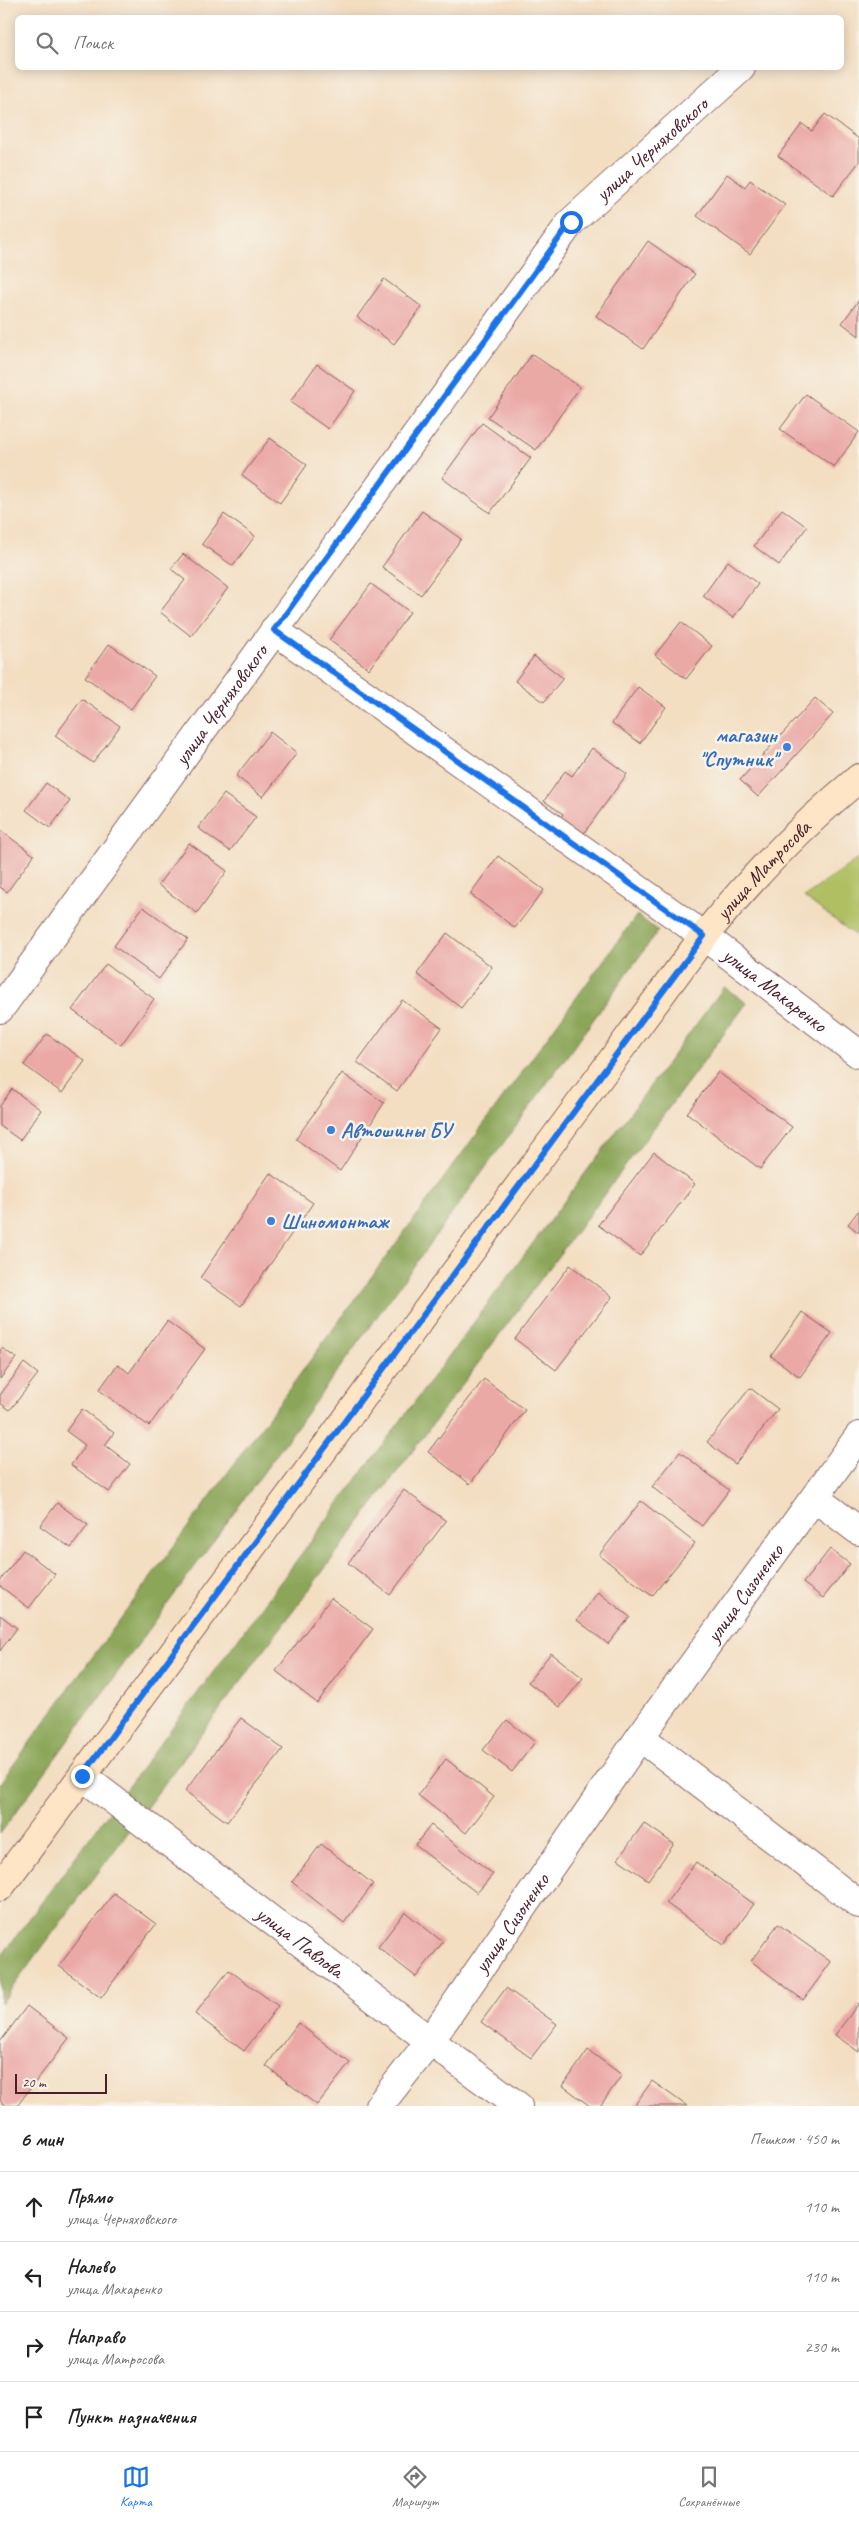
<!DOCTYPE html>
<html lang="ru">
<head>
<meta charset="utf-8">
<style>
	:root { --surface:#fff; --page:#f6f6f6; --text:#222; --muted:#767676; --line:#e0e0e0; --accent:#1a73e8 }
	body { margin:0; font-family:Caveat,sans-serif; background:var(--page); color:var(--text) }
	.scale { position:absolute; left:15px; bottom:12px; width:92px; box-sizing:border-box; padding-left:5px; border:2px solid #4a1f2b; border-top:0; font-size:14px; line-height:18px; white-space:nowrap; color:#4a1f2b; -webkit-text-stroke:4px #f7f3e8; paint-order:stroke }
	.stop { position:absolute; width:15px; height:15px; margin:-11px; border:4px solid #1a73e8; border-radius:50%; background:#fff }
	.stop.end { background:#1a73e8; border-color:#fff; box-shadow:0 1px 5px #0008 }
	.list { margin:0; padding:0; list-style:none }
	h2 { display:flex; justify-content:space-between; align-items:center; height:65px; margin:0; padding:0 20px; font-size:21px }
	h2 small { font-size:16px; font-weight:400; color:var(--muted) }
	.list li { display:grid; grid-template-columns:32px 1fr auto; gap:15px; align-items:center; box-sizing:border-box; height:70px; padding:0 20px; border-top:1px solid var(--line) }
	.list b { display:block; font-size:19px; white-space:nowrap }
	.list p { margin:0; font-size:16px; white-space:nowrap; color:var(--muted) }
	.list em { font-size:16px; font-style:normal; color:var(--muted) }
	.icon { flex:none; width:28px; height:28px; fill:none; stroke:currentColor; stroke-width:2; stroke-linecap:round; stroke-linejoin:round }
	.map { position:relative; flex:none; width:859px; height:2106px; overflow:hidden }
	.search { position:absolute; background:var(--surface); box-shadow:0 2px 12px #0003; left:15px; right:15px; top:15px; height:55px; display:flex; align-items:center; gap:12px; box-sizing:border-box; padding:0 18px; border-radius:8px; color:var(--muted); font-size:19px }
	.sheet { height:345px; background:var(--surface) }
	nav { display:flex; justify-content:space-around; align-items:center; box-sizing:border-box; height:70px; border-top:1px solid var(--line); background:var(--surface); font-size:14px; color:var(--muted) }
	nav a { display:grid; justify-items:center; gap:2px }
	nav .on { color:var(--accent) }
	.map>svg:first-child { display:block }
	.green { fill:#afbf62; stroke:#7c6f46 }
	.forest { fill:#8ba658; stroke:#6a6242 }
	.building { fill:#eba9a6 }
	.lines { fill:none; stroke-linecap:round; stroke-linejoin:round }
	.minor-casing { stroke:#856260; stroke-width:30 }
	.tertiary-casing { stroke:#856260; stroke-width:30 }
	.secondary-casing { stroke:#856260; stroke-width:30 }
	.minor { stroke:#fff; stroke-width:28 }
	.tertiary { stroke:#fff; stroke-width:28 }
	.secondary { stroke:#fde5c5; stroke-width:28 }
	.route { stroke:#1a73e8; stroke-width:6 }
	.shop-dot { fill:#3f7fe0; stroke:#f7f3e8; stroke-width:2 }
	.labels { text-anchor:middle; stroke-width:5; stroke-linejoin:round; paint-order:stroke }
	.street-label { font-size:21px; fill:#4a1f2b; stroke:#f7f3e8 }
	.shop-label { font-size:21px; font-weight:bold; fill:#366cbe; stroke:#f7f3e8; text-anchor:start }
</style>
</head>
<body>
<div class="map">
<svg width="859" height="2106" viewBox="0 0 859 2106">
	<rect width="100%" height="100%" fill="#f7f3e8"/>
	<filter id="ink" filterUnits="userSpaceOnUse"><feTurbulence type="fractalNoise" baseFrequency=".02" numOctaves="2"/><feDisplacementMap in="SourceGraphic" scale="10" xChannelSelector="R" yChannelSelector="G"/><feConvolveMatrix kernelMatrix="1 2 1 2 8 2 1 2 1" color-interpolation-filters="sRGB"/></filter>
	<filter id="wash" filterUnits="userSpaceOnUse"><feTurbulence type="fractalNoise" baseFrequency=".0096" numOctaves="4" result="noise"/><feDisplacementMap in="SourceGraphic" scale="20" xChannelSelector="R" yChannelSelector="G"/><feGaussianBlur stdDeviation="1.12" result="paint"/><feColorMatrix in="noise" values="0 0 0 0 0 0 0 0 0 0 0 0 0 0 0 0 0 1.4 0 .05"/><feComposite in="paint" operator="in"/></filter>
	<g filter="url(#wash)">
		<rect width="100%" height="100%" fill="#f3dec2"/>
		<!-- green -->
		<path class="green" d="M859 858V938L804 897Z"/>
		<!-- forest -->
		<g class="forest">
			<path d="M637 915 658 931 0 1834V1783Z"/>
			<path d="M724 987 747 1003 0 2004V1958Z"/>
		</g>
		<g id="blocks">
			<!-- building -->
			<g class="building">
				<path d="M825 114 859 139V162L833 196 778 156 802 124 812 131Z"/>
				<path d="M727 174 745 187 750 180 785 205 750 254 697 216Z"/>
				<path d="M648 241 695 274 643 349 596 316Z"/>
				<path d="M384 279 422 307 394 344 357 317Z"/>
				<path d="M859 300V336L842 323Z"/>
				<path d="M532 354 580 387 536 450 488 417Z"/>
				<path d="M317 364 355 391 328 429 290 402Z"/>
				<path d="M806 394 859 432 834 467 780 429Z"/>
				<path d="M482 423 531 458 490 513 442 478Z"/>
				<path d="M270 438 307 465 280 503 242 475Z"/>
				<path d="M782 509 807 527 779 565 754 546Z"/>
				<path d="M422 511 461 539 421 595 382 567Z"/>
				<path d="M224 514 255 536 233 566 202 544Z"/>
				<path d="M183 554 228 588 191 636 160 612 185 580 171 569Z"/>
				<path d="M728 561 758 584 733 618 703 596Z"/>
				<path d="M371 584 410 612 369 669 329 640Z"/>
				<path d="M681 622 712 646 686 679 655 655Z"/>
				<path d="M109 644 155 676 131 709 85 677Z"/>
				<path d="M534 656 563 678 544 702 515 681Z"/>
				<path d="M638 687 666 707 640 743 612 723Z"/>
				<path d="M815 698 833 714 758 797 740 780Z"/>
				<path d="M82 699 120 726 93 763 55 736Z"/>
				<path d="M270 732 297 753 263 797 236 776Z"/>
				<path d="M592 748 627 774 579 840 557 823 563 814 544 801 565 771 572 776Z"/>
				<path d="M46 783 70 801 50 828 26 810Z"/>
				<path d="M224 794 256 817 230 851 198 828Z"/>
				<path d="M0 830 34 855 7 892 0 887Z"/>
				<path d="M189 843 227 871 197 913 158 885Z"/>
				<path d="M498 856 544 890 515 928 470 894Z"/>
				<path d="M143 907 188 939 159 979 114 946Z"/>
				<path d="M447 933 492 967 461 1008 417 974Z"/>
				<path d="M106 964 154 999 121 1045 72 1010Z"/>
				<path d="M402 1000 442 1028 397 1091 357 1062Z"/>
				<path d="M47 1034 85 1061 62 1093 24 1065Z"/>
				<path d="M718 1072 792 1127 760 1169 687 1113Z"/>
				<path d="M342 1073 384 1103 340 1171 296 1139Z"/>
				<path d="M12 1089 41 1110 20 1140 0 1126V1106Z"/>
				<path d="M654 1152 695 1184 640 1256 598 1225Z"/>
				<path d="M270 1173 313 1203 241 1306 200 1278Z"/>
				<path d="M859 1210V1233L848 1224Z"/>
				<path d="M570 1265 612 1297 556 1370 515 1339Z"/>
				<path d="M802 1312 832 1333 800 1377 771 1356Z"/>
				<path d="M167 1321 205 1349 149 1426 99 1390 118 1364 129 1373Z"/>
				<path d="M2 1348 16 1358 0 1379V1351Z"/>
				<path d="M24 1363 38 1374 10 1410 0 1403V1395Z"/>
				<path d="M484 1379 525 1410 470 1484 428 1452Z"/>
				<path d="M750 1388 778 1409 735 1464 707 1442Z"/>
				<path d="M82 1409 114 1433 105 1445 130 1464 109 1492 71 1465 85 1445 66 1431Z"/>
				<path d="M680 1452 729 1490 702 1526 652 1487Z"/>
				<path d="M404 1490 446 1521 390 1595 348 1563Z"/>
				<path d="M641 1501 695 1543 652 1596 599 1555Z"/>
				<path d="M57 1503 88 1525 71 1548 40 1526Z"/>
				<path d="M830 1549 850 1564 823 1598 803 1583Z"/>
				<path d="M23 1550 55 1574 29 1608 0 1586V1581Z"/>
				<path d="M598 1592 630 1617 608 1644 577 1620Z"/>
				<path d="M331 1598 373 1629 317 1703 276 1671Z"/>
				<path d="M0 1615 17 1628 0 1651Z"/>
				<path d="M551 1653 583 1678 560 1707 528 1682Z"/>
				<path d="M241 1718 283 1749 227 1822 185 1791Z"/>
				<path d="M507 1720 535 1742 512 1772 483 1750Z"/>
				<path d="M446 1759 494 1797 466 1833 418 1795Z"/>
				<path d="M644 1823 674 1844 648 1880 618 1859Z"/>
				<path d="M431 1825 493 1874 477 1893 415 1845Z"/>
				<path d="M321 1844 373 1884 344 1923 292 1882Z"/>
				<path d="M696 1862 754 1904 724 1945 666 1903Z"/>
				<path d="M114 1893 156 1924 101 1998 59 1966Z"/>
				<path d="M405 1912 443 1942 416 1977 378 1947Z"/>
				<path d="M778 1924 831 1962 803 2000 751 1961Z"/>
				<path d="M229 1970 278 2006 244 2051 195 2014Z"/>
				<path d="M506 1988 557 2024 531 2058 481 2022Z"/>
				<path d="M859 2003V2052L835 2035Z"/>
				<path d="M27 2006 69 2038 17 2106H7L0 2101V2042Z"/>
				<path d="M298 2023 350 2063 317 2105 266 2066Z"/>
				<path d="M588 2050 622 2075 600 2106H590L563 2086Z"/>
				<path d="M652 2081 687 2106H634Z"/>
			</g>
		</g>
	</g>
	<g filter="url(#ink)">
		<use href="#blocks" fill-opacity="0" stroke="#856260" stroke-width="1"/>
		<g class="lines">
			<!-- minor casing -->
			<g class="minor-casing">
				<g id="minor">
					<path d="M274 630 704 936"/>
					<path id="s1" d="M0 1009 571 222 741 68"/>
					<path d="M815 1498 859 1531"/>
					<path d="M640 1737 859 1904"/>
					<path id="s2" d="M82 1776 430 2041 518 2106"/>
					<path id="s3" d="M379 2106 430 2041 640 1737 859 1436"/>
				</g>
			</g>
			<!-- tertiary casing -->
			<g class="tertiary-casing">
				<g id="tertiary">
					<path id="s4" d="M704 936 859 1054"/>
				</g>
			</g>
			<!-- secondary casing -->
			<g class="secondary-casing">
				<g id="secondary">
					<path id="s5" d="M0 1887 704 936C750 879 802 825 859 778"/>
				</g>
			</g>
			<!-- minor -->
			<use href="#minor" class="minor"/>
			<!-- tertiary -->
			<use href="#tertiary" class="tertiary"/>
			<!-- secondary -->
			<use href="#secondary" class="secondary"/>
		</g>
	</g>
	<g class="lines" filter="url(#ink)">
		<!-- route -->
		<path class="route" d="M82 1776 704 936 274 630 571 222"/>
	</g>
	<!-- markers -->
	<g class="shop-dot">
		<circle cx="787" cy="747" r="5"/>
		<circle cx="331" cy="1130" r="5"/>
		<circle cx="271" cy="1221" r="5"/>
	</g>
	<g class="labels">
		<!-- street labels -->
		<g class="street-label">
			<text dy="7" stroke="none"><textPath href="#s1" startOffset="1081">улица Черняховского</textPath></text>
			<text dy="7" stroke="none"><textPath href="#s1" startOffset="376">улица Черняховского</textPath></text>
			<text dy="7" stroke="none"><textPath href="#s5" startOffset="1272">улица Матросова</textPath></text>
			<text dy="7" stroke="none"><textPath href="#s4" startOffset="89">улица Макаренко</textPath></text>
			<text dy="7" stroke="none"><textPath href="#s3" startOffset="630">улица Сизоненко</textPath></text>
			<text dy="7" stroke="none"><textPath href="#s3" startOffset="226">улица Сизоненко</textPath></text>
			<text dy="7" stroke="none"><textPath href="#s2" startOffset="274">улица Павлова</textPath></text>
		</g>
		<!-- shop labels -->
		<g class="shop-label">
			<text x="777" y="742" text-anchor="end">магазин<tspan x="777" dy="24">"Спутник"</tspan></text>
			<text x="341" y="1137">Автошины БУ</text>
			<text x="281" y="1228">Шиномонтаж</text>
		</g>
	</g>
</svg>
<div class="scale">20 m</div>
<div class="stop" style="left:571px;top:222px"></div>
<div class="stop end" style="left:82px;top:1776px"></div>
<div class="search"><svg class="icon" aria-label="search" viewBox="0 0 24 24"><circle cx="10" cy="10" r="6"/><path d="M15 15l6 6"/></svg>Поиск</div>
</div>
<section class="sheet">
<h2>6 мин<small>Пешком · 450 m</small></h2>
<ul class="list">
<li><svg class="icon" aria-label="ahead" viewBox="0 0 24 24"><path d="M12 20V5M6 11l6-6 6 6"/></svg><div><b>Прямо</b><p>улица Черняховского</p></div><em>110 m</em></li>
<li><svg class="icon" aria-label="left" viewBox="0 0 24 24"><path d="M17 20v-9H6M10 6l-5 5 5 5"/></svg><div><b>Налево</b><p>улица Макаренко</p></div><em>110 m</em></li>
<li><svg class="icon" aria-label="right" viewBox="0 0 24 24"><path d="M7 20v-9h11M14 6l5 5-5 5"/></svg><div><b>Направо</b><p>улица Матросова</p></div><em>230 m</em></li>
<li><svg class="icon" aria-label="arrive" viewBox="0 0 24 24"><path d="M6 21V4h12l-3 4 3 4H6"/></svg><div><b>Пункт назначения</b></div></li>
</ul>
</section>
<nav>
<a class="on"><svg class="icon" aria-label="map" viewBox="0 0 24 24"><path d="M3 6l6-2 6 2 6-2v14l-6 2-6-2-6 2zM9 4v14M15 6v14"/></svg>Карта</a>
<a><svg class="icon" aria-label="directions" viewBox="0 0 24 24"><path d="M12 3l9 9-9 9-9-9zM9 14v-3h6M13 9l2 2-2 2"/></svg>Маршрут</a>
<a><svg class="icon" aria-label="saved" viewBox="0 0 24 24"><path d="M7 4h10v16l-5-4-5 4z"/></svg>Сохранённые</a>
</nav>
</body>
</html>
